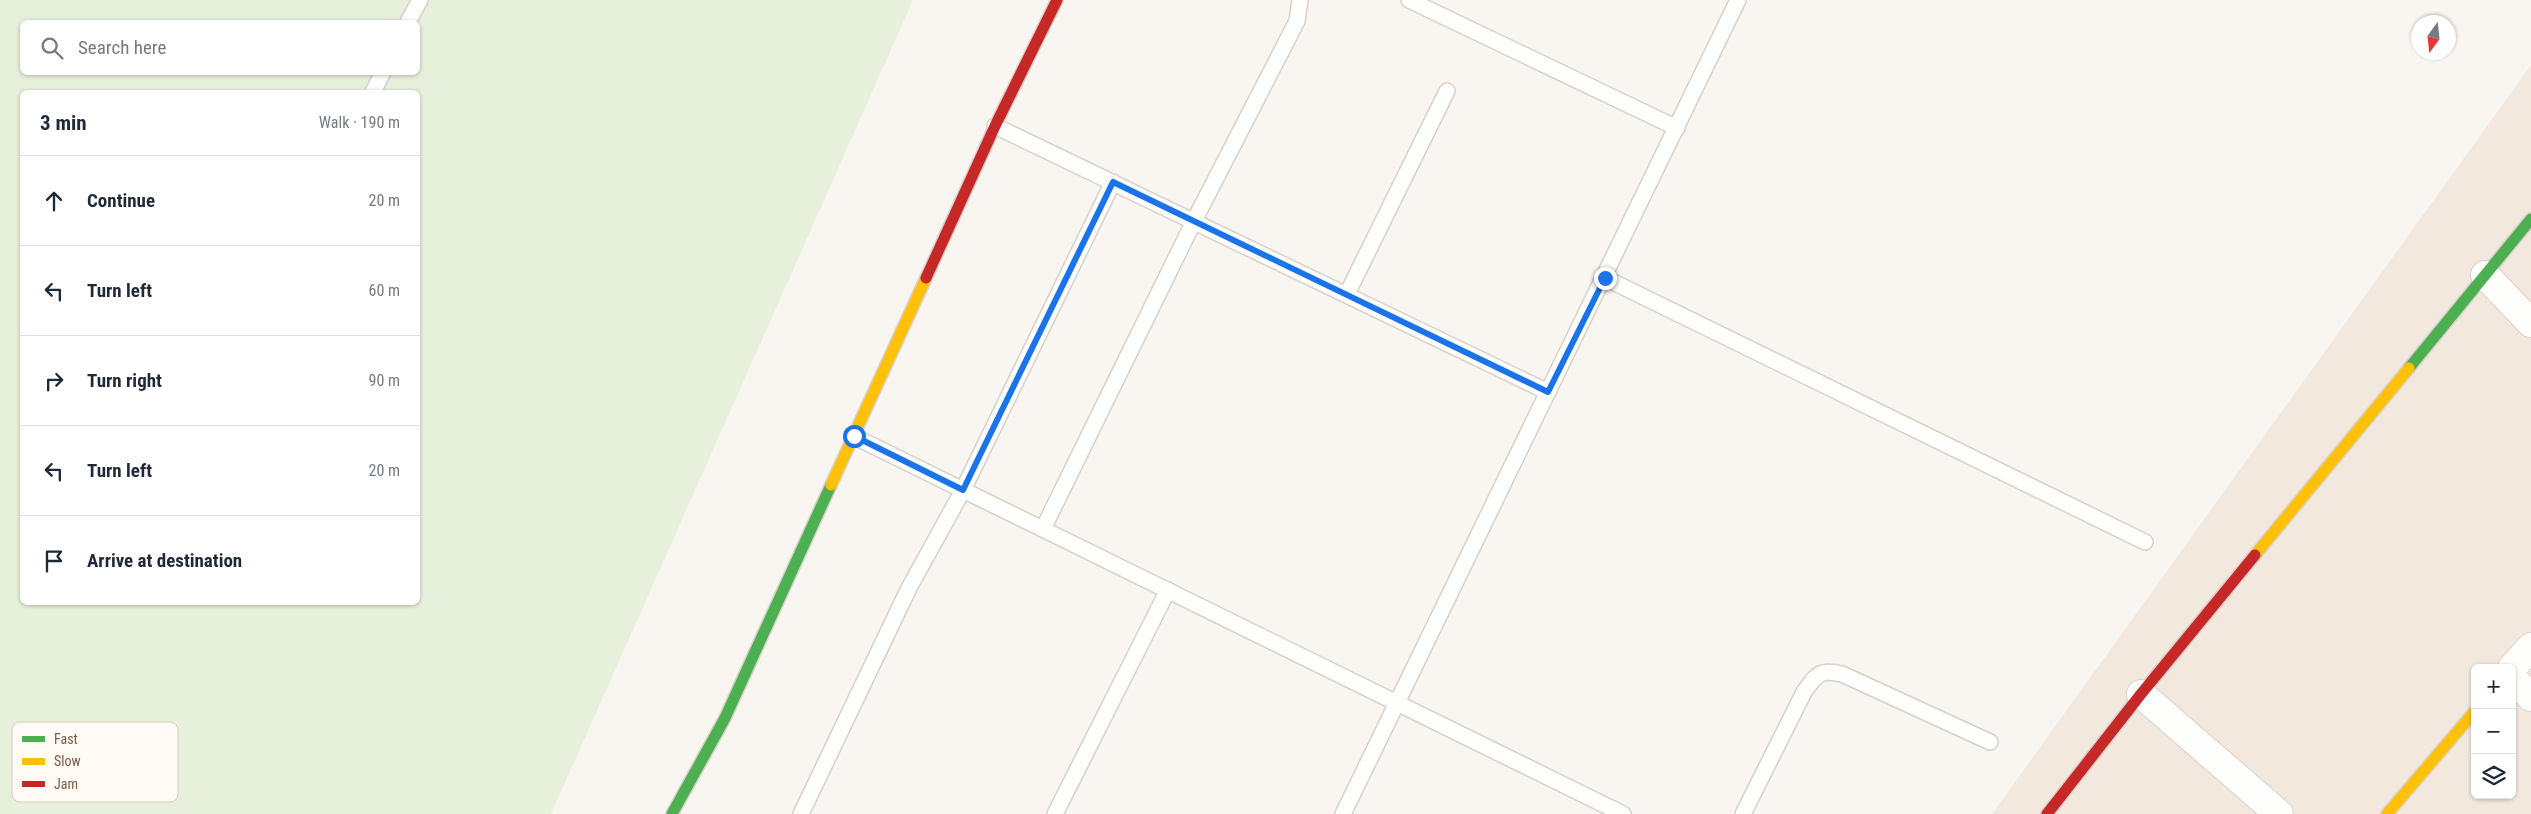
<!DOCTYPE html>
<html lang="en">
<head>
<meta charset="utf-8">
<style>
	:root { --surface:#fff; --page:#f2f2f3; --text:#1f2937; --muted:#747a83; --line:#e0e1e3 }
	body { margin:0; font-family:"Roboto Condensed",sans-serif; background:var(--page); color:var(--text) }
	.controls { position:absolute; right:15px; bottom:15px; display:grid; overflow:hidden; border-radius:8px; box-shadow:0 1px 4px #0004 }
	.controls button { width:45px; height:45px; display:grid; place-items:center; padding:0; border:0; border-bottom:1px solid var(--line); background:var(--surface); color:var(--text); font:25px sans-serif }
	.compass { position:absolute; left:2411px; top:15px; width:45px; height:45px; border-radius:50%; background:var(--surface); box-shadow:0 1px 4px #0004; rotate:195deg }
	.stop { position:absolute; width:15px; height:15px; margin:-11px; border:4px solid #1a73e8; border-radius:50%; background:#fff }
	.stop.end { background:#1a73e8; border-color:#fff; box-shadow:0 1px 5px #0008 }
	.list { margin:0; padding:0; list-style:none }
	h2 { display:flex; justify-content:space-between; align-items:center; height:65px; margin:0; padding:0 20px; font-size:21px }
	h2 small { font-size:16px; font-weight:400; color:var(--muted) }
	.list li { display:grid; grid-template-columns:32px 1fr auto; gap:15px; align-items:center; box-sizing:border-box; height:90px; padding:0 20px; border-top:1px solid var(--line) }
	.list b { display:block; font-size:19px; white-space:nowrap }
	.list em { font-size:16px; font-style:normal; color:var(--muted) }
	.icon { flex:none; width:28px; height:28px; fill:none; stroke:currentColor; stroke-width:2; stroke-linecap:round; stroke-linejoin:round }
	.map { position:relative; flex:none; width:2531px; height:814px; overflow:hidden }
	.search { position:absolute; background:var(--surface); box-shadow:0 1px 4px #0004; left:20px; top:20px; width:400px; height:55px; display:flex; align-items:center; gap:12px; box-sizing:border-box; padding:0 18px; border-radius:8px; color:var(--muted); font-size:19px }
	.panel { position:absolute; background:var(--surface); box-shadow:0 1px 4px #0004; left:20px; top:90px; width:400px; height:515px; border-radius:8px }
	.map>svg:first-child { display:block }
	.residential { fill:#f2e8de; fill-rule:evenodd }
	.green { fill:#e7f0db; fill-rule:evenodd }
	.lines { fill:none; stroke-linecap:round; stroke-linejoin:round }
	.lane-casing { stroke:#d7d1cb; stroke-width:18 }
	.street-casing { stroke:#d7d1cb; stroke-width:30 }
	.fast-casing { stroke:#d9d2cb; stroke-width:14 }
	.slow-casing { stroke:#d9d2cb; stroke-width:14 }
	.jam-casing { stroke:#d9d2cb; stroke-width:14 }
	.lane { stroke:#fefefd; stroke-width:15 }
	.street { stroke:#fefefd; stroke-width:28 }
	.fast { stroke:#4caf50; stroke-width:11 }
	.slow { stroke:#ffc107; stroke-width:11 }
	.jam { stroke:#c62828; stroke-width:11 }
	.route { stroke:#1a73e8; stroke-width:6 }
	.key { fill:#fffaf3; stroke:#d7cbc1; stroke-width:1 }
	.key-label { font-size:14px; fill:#7a5c4d }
</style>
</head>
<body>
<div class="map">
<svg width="2531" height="814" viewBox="0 0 2531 814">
	<rect width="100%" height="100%" fill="#f9f5f0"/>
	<!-- residential -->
	<path class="residential" d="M2531 65V814H1992ZM2475 668H2512V795H2475Z"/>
	<!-- green -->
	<path class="green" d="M0 0H913L551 814H0ZM22 22H418V72H22ZM22 92H418V602H22Z"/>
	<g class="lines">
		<!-- lane casing -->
		<g class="lane-casing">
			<g id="lane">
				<path d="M1409 0 1677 128"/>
				<path d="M408 22 420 0"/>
				<path d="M373 92 383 72"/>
				<path d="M995 126 1548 392"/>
				<path d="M1605 278 2145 542"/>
				<path d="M1347 294 1447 91"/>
				<path d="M853 436 1623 814"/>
				<path d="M1043 529 1194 221 1297 21 1300 0"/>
				<path d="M801 814 909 588 963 490 1113 182"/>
				<path d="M1055 814 1168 590"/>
				<path d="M1343 814 1738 0"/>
				<path d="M1743 814 1804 692C1817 674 1819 669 1842 674L1990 742"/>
			</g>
		</g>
		<!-- street casing -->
		<g class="street-casing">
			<g id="street">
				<path d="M2485 275 2531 323"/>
				<path d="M2512 668 2531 647"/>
				<path d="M2512 678 2531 697"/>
				<path d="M2141 694 2279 814"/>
			</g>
		</g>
		<!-- fast casing -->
		<g class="fast-casing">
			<g id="fast">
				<path d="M2409 368 2531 219"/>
				<path d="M672 814 725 718 831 485"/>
			</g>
		</g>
		<!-- slow casing -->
		<g class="slow-casing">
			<g id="slow">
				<path d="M831 485 926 278"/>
				<path d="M2255 555 2409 368"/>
				<path d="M2387 814 2475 711"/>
			</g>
		</g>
		<!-- jam casing -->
		<g class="jam-casing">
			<g id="jam">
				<path d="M926 278 995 126 1057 0"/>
				<path d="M2047 814 2141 694 2255 555"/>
			</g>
		</g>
		<!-- lane -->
		<use href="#lane" class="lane"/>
		<!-- street -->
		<use href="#street" class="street"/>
		<!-- fast -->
		<use href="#fast" class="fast"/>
		<!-- slow -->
		<use href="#slow" class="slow"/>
		<!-- jam -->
		<use href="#jam" class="jam"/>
	</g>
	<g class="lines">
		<!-- route -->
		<path class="route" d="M854 436 963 490 1113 182 1548 392 1605 278"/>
	</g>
	<!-- legend -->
	<rect x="12" y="722" width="166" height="80" rx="8" class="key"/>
	<rect x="22" y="736" width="23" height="6" fill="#4caf50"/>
	<rect x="22" y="758" width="23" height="7" fill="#ffc107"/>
	<rect x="22" y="781" width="23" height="6" fill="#c62828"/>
	<g class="key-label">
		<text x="54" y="744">Fast</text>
		<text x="54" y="766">Slow</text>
		<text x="54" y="789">Jam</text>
	</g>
</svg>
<div class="controls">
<button>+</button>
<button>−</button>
<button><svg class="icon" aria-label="layers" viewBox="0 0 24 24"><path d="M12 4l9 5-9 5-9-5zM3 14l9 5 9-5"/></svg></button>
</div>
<svg class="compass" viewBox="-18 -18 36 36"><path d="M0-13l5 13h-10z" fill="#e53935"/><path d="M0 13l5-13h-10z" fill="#747a83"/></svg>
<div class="stop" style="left:854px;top:436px"></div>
<div class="stop end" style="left:1605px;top:278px"></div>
<div class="search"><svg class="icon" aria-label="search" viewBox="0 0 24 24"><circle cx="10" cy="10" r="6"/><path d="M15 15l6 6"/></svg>Search here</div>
<section class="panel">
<h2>3 min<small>Walk · 190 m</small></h2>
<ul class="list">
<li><svg class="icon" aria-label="ahead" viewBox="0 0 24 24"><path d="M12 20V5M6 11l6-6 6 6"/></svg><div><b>Continue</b></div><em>20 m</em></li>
<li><svg class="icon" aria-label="left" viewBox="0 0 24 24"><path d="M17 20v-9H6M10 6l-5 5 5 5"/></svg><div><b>Turn left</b></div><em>60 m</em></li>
<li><svg class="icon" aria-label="right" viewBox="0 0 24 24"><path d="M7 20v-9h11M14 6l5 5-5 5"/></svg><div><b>Turn right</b></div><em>90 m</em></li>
<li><svg class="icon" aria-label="left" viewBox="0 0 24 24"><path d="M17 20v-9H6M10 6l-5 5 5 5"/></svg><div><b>Turn left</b></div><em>20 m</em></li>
<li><svg class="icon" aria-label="arrive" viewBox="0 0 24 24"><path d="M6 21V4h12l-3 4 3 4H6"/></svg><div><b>Arrive at destination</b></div></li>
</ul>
</section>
</div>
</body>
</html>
